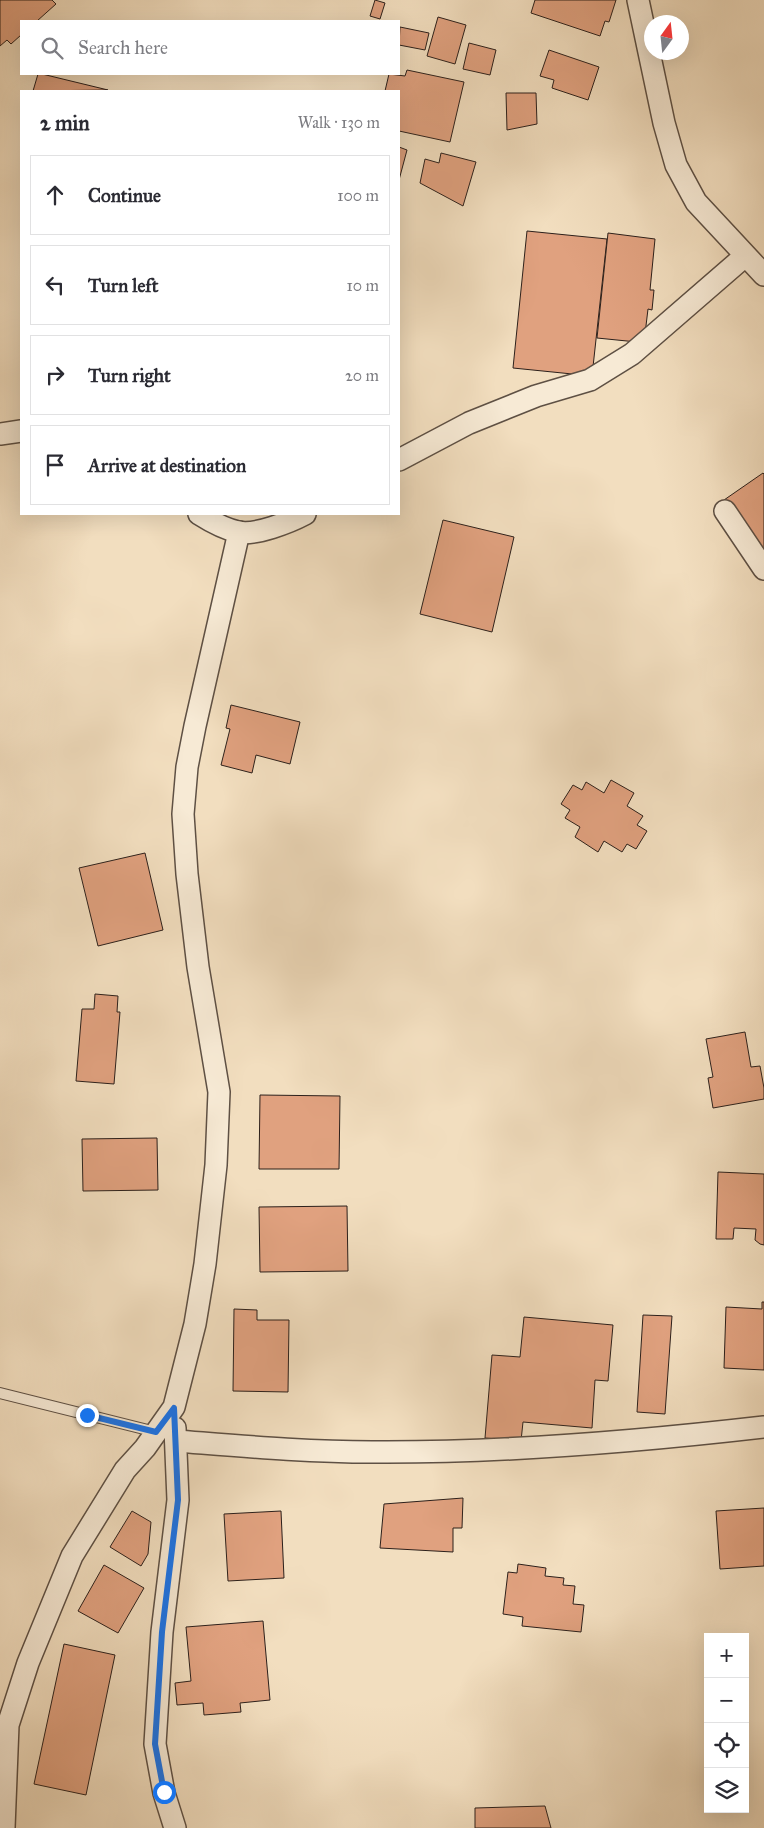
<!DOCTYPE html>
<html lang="en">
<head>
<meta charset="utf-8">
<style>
	:root { --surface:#fff; --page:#f2f2f3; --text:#2b2b33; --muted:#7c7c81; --line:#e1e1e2 }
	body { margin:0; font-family:"IM FELL Great Primer",serif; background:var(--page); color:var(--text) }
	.controls { position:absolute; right:15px; bottom:15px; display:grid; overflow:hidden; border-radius:0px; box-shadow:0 5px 20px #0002 }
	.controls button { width:45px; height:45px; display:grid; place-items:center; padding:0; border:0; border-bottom:1px solid var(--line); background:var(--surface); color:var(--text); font:25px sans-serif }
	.compass { position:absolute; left:644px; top:15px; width:45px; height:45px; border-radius:50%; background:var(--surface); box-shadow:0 5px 20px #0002; rotate:15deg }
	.stop { position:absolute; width:15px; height:15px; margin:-11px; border:4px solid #1a73e8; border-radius:50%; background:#fff }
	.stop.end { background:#1a73e8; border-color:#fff; box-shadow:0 1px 5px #0008 }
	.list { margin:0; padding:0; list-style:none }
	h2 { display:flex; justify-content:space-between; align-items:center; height:65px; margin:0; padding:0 20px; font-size:21px }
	h2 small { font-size:16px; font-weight:400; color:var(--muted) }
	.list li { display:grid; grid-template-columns:32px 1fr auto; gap:15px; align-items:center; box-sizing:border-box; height:80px; margin:0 10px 10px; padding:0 10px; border:1px solid var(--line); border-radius:0px }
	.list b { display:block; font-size:19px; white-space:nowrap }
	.list em { font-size:16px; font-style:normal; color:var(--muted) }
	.icon { flex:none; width:28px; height:28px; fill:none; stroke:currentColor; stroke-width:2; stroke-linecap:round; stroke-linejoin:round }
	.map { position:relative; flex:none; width:764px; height:1828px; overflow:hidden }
	.search { position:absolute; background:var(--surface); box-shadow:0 5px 20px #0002; left:20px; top:20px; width:380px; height:55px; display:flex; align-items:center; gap:12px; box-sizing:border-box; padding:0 18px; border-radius:0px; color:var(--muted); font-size:19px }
	.panel { position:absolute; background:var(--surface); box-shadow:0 5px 20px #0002; left:20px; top:90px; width:380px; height:425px; border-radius:0px }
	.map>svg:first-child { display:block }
	.building { fill:#e0a17f; stroke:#2c201b }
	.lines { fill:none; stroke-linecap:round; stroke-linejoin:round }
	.service-casing { stroke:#5e5044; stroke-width:12 }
	.minor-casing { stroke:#5e5044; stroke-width:24 }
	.service { stroke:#f7ead5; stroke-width:10 }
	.minor { stroke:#f7ead5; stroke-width:21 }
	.route { stroke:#1a73e8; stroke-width:6 }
</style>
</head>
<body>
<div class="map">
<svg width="764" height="1828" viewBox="0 0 764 1828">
	<rect width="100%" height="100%" fill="#f2debf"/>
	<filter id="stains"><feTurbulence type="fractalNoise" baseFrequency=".004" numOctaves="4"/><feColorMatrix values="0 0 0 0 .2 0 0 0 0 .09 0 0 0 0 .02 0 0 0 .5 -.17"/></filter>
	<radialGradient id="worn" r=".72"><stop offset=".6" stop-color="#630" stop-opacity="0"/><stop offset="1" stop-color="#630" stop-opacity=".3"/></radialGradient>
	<!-- building -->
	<g class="building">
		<path d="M0 0H52L56 4 37 21H21V35L11 44 7 40 0 46Z"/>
		<path d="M375 0 385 3 380 19 370 16Z"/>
		<path d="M535 0H616L609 22 605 21 600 36 531 13Z"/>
		<path d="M438 17 466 25 455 64 427 56Z"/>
		<path d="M400 27 429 33 425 50 399 45Z"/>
		<path d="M469 43 496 50 490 75 463 69Z"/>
		<path d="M549 50 599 67 588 100 552 88 554 80 540 76Z"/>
		<path d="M407 70 464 82 450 142 399 131V91H385L389 74 405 76Z"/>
		<path d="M38 74H42L108 90 33 91Z"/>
		<path d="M506 93H536L537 124 507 130Z"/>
		<path d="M399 147 407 150 399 180Z"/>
		<path d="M441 153 476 162 463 206 420 183 425 159 439 163Z"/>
		<path d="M527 231 607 239 592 376 513 368Z"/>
		<path d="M608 233 655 239 650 290H654L652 310 648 309 645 334 637 342 597 338Z"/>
		<path d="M763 473 764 474V557L724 500Z"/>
		<path d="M443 520 514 537 492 632 420 614Z"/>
		<path d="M231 705 300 722 290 764 256 755 252 773 221 765 230 729 226 728Z"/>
		<path d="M611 780 634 793 627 806 643 816 637 825 647 831 636 849 627 844 622 852 604 841 598 852 575 837 580 827 565 818 570 810 561 804 573 785 582 790 586 782 604 793Z"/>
		<path d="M145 853 163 930 98 946 79 868Z"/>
		<path d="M95 994 118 996 117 1012H120L114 1084 76 1081 82 1009H94Z"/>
		<path d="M745 1032 751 1067 760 1066 764 1088V1099L713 1108 708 1078 713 1077 706 1039Z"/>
		<path d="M260 1095 340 1096 339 1169H259Z"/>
		<path d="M157 1138 158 1190 83 1191 82 1139Z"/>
		<path d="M718 1172 764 1174V1245L760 1244 755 1240 756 1229 734 1228 733 1239H716Z"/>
		<path d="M347 1206 348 1271 260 1272 259 1207Z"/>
		<path d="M762 1302H764V1370L724 1368 726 1307 762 1309Z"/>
		<path d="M234 1309 257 1310V1320H289L288 1392 233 1391Z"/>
		<path d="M643 1315 672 1316 665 1414 637 1412Z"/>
		<path d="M524 1317 613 1325 608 1381 595 1380 592 1428 523 1422 521 1441 485 1438 492 1355 520 1357Z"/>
		<path d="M463 1498 462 1528H453V1552L380 1548 384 1504Z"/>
		<path d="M764 1508V1566L720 1569 716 1511Z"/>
		<path d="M132 1511 151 1522 148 1554 141 1566 110 1547Z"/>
		<path d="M281 1511 284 1578 228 1581 224 1514Z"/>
		<path d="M518 1564 546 1568 545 1576 564 1578 563 1585 575 1586 573 1604 584 1605 581 1632 522 1626 523 1617 503 1614 508 1572 517 1573Z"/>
		<path d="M104 1565 144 1588 118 1633 78 1611Z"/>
		<path d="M263 1621 270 1700 240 1703 241 1712 204 1715 203 1703 177 1705 175 1683 191 1681 186 1627Z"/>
		<path d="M64 1644 115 1655 86 1795 34 1784Z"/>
		<path d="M545 1806 551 1828H475V1808Z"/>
	</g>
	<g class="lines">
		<!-- service casing -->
		<g class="service-casing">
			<path id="service" d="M0 1393 156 1432"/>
		</g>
		<!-- minor casing -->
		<g class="minor-casing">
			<g id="minor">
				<path d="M638 0 664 123 676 165 696 202 764 275"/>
				<path d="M0 434 21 431"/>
				<path d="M399 460 469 423 536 396 590 380 632 354 745 256"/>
				<path d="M725 511 764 569"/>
				<path d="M199 514C210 521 225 529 238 532 255 536 290 522 305 514"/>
				<path d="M175 1428 178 1500 162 1632 155 1744 164 1793 175 1828"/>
				<path d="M176 1441C241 1446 307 1452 372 1452 503 1453 634 1442 764 1427"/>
				<path d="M4 1828 8 1725 28 1663 72 1556 125 1470 145 1448 174 1407 195 1324 205 1264 216 1165 219 1092 198 967 187 874 183 814 187 767 195 726 239 532"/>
			</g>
		</g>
		<!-- service -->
		<use href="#service" class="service"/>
		<!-- minor -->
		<use href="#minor" class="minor"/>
	</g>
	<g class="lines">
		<!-- route -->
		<path class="route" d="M87 1415 156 1432 174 1408 178 1500 162 1632 155 1744 164 1792"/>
	</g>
	<rect width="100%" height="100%" filter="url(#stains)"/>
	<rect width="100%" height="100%" fill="url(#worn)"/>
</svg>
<div class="controls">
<button>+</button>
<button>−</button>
<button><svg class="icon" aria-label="locate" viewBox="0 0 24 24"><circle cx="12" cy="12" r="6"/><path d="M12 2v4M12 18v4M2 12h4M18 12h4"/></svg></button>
<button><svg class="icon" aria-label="layers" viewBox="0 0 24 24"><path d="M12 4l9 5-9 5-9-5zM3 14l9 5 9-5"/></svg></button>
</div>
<svg class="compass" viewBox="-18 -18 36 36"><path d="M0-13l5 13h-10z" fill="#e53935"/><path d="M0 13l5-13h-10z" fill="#7c7c81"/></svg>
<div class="stop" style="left:164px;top:1792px"></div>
<div class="stop end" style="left:87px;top:1415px"></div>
<div class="search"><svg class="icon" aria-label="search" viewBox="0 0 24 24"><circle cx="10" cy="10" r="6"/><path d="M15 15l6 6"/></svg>Search here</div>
<section class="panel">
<h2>2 min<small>Walk · 130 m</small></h2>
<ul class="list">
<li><svg class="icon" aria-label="ahead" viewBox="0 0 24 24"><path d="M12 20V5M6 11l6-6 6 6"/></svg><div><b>Continue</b></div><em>100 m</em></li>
<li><svg class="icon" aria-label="left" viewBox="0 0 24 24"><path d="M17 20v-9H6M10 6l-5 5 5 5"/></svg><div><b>Turn left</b></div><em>10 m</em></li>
<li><svg class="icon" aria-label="right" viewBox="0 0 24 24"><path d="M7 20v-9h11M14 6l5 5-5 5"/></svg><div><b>Turn right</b></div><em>20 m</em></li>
<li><svg class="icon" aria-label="arrive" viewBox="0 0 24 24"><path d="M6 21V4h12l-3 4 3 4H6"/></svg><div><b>Arrive at destination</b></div></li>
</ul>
</section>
</div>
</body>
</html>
